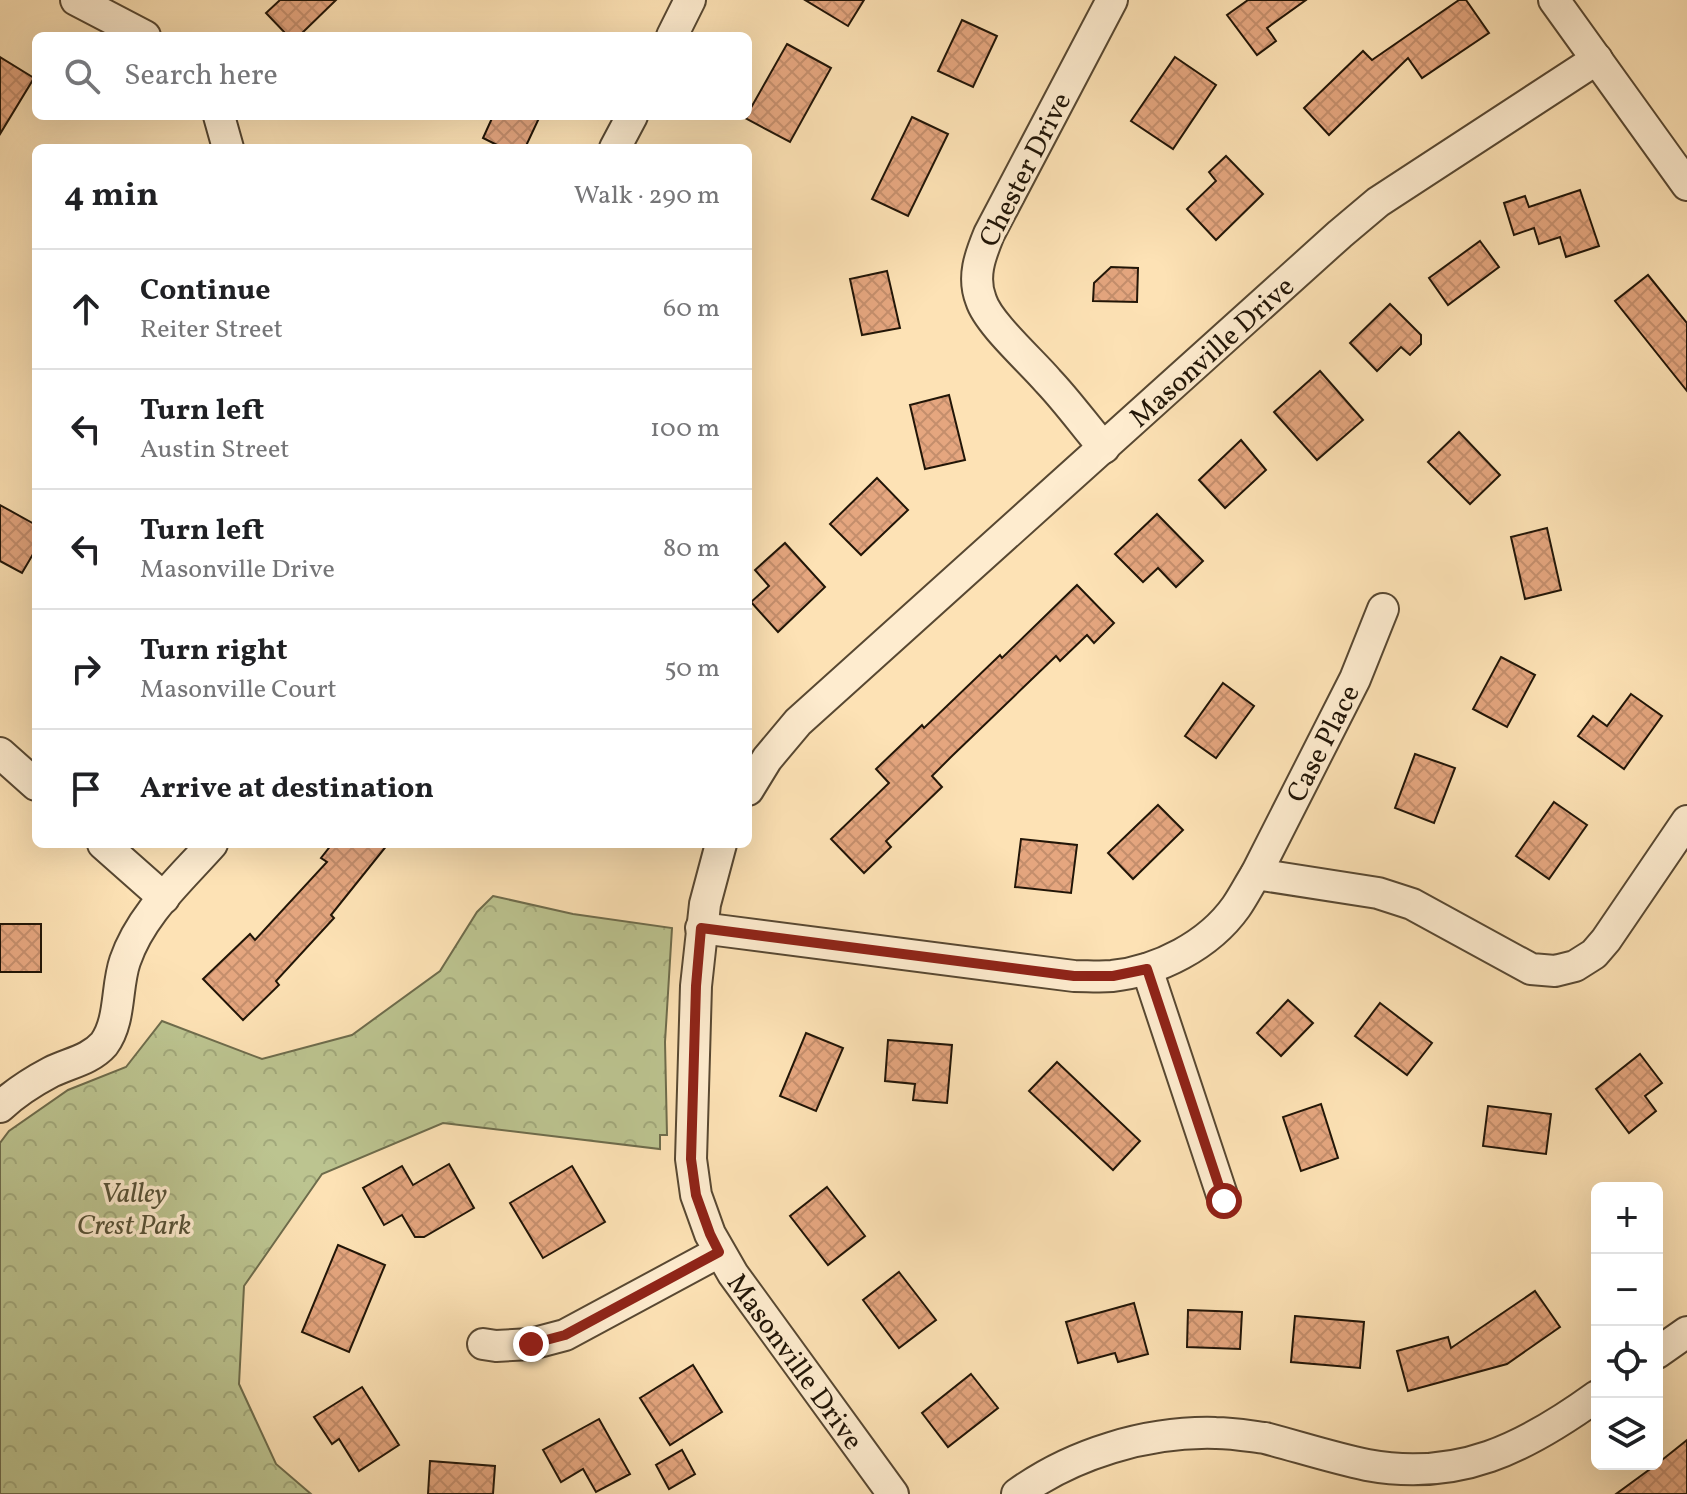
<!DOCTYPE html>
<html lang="en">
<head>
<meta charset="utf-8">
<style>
	:root { --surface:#fff; --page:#f6f6f6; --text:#202124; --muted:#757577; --line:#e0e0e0 }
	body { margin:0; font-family:Vollkorn,serif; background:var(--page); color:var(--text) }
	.controls { position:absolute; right:24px; bottom:24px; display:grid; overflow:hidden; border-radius:12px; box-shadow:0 8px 32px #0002 }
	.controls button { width:72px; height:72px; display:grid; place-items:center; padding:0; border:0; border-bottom:2px solid var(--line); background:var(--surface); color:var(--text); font:40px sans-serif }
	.stop { position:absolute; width:24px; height:24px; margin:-18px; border:6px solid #8f2418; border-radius:50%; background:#fff }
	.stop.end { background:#8f2418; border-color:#fff; box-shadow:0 2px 8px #0008 }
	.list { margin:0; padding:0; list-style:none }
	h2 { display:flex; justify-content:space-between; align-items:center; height:104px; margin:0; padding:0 32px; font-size:34px }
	h2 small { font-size:26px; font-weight:400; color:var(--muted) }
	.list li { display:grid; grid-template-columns:52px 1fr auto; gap:24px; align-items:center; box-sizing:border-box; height:120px; padding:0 32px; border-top:2px solid var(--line) }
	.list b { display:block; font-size:30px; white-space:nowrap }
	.list p { margin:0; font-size:26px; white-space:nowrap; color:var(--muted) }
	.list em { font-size:26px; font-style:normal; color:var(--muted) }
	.icon { flex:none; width:44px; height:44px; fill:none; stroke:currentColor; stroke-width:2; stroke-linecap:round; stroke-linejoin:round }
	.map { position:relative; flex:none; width:1687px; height:1494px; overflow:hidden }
	.search { position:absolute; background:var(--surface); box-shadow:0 8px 32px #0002; left:32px; top:32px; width:720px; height:88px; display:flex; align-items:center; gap:20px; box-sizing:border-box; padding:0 28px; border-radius:12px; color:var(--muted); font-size:30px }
	.panel { position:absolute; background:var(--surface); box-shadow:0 8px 32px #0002; left:32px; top:144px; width:720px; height:704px; border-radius:12px }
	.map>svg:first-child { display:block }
	.forest { fill:url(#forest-crowns); stroke:#6e6c4c; stroke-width:2 }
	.building { fill:url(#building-cross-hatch); stroke:#211507; stroke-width:2 }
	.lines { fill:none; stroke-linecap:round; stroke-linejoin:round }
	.minor-casing { stroke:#584832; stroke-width:34 }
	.minor { stroke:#feeccf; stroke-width:30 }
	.route { stroke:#8f2418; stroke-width:10 }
	.labels { text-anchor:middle; stroke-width:7; stroke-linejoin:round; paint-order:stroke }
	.street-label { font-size:28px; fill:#211507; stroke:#feeccf }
	.park-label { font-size:28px; font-style:italic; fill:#575237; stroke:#feeccf }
</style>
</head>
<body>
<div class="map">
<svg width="1687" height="1494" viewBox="0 0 1687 1494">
	<defs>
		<pattern id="forest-crowns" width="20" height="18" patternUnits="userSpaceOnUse" patternTransform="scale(2)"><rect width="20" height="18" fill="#bcc490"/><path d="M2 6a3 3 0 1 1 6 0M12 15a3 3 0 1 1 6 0" fill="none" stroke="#a1a87b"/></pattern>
		<pattern id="building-cross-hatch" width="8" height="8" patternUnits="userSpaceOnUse" patternTransform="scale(2)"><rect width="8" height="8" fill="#e5a67f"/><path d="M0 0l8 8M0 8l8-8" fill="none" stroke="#c48e6c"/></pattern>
	</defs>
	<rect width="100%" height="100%" fill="#fde2b5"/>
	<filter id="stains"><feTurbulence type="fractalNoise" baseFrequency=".0025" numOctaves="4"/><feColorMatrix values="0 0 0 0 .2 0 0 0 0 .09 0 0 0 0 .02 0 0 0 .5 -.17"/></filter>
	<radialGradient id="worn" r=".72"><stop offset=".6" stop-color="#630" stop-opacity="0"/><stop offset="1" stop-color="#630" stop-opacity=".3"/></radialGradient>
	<!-- forest -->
	<path class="forest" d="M493 896 573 914 672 928 665 1042 667 1135H660V1149L443 1123 322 1174 244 1286 239 1384 276 1464 311 1494H0V1143L9 1131 68 1090 126 1067 162 1021 262 1059 352 1035 440 971 477 912Z"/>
	<!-- building -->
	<g class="building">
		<path d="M280 0H336L299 36H288L266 13Z"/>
		<path d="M805 0H864L848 26Z"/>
		<path d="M1248 0H1306L1267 28 1276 41 1257 55 1227 15Z"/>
		<path d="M1459 0H1466L1489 33 1422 78 1408 58 1329 135 1304 108 1363 51 1372 60Z"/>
		<path d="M962 20 997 36 973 87 938 71Z"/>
		<path d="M787 44 831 68 790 142 745 118 748 116V113Z"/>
		<path d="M0 57 34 78 0 134Z"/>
		<path d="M1175 57 1216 85 1173 149 1131 121Z"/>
		<path d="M493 116H540L525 148H503L483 138Z"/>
		<path d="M912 117 948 134 908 216 872 199Z"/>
		<path d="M1226 156 1263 194 1216 240 1187 209 1216 181 1209 172Z"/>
		<path d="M1580 190 1599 246 1566 257 1560 237 1539 244 1534 228 1514 235 1504 203 1525 196 1529 207Z"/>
		<path d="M1480 241 1499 267 1448 305 1429 278Z"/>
		<path d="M1111 267 1138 268 1137 302 1093 301 1094 283Z"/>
		<path d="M887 271 900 328 862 335 850 279Z"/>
		<path d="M1648 275 1687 323V391L1615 301Z"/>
		<path d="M1390 304 1421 335V344L1410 355 1401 347 1377 371 1350 343Z"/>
		<path d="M1320 371 1363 420 1317 460 1274 412Z"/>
		<path d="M949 395 965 460 925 469 910 405Z"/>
		<path d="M1459 432 1500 475 1470 504 1428 462Z"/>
		<path d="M1241 440 1266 470 1225 508 1199 480Z"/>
		<path d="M877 478 908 510 861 555 830 524Z"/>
		<path d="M0 505 36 525V549L22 573 0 561Z"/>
		<path d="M1157 514 1203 561 1176 587 1158 568 1143 582 1115 554Z"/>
		<path d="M1547 528 1561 590 1525 599 1511 537Z"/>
		<path d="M785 543 825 587 778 632 751 602 769 586 755 570Z"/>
		<path d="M1077 585 1114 623 1094 643 1087 635 1060 661 1056 656 952 756 932 776 942 787 886 841 891 847 864 873 831 839 889 783 876 769 922 725 924 728 1000 655 1002 658Z"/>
		<path d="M1501 657 1535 675 1507 727 1473 709Z"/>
		<path d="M1223 683 1254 706 1216 758 1185 736Z"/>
		<path d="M1631 694 1662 716 1624 769 1578 736 1593 716 1607 726Z"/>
		<path d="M1415 754 1455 768 1434 823 1395 808Z"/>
		<path d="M1554 802 1587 825 1549 879 1516 856Z"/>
		<path d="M1158 805 1183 830 1133 879 1108 853Z"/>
		<path d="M1021 839 1077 845 1071 893 1015 887Z"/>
		<path d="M332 844H388L331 915 334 918 276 981 279 985 243 1020 203 979 250 934 255 940 327 862 321 858Z"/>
		<rect x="0" y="924" width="41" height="48"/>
		<path d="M1288 1000 1313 1023 1281 1056 1257 1033Z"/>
		<path d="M1380 1003 1432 1043 1407 1075 1355 1036Z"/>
		<path d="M806 1033 843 1048 816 1111 780 1096Z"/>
		<path d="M888 1040 952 1045 947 1103 913 1100 915 1084 885 1081Z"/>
		<path d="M1640 1054 1662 1083 1645 1096 1656 1111 1629 1133 1596 1089Z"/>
		<path d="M1057 1062 1140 1141 1113 1170 1029 1091Z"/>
		<path d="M1321 1104 1338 1158 1301 1171 1283 1117Z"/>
		<path d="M1488 1106 1551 1114 1546 1154 1483 1146Z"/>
		<path d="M449 1164 474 1208 424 1237H415L402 1215 384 1225 363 1188 402 1166 413 1185Z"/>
		<path d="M572 1166 605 1222 543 1258 510 1203Z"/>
		<path d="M827 1187 865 1236 828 1265 790 1216Z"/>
		<path d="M338 1245 385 1265 349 1352 302 1332Z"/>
		<path d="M899 1272 936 1320 899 1348 863 1300Z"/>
		<path d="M1535 1291 1560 1327 1507 1364 1408 1391 1397 1351 1448 1337 1451 1348Z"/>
		<path d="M1134 1303 1148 1354 1118 1362 1115 1353 1078 1363 1066 1322Z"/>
		<path d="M1188 1310 1242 1312 1240 1349 1187 1347Z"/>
		<path d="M1295 1316 1364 1322 1360 1368 1291 1362Z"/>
		<path d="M693 1365 722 1412 670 1445 640 1398Z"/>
		<path d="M971 1374 998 1408 948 1447 922 1413Z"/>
		<path d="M362 1387 399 1445 359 1471 339 1439 332 1444 314 1417Z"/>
		<path d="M599 1419 630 1474 596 1492 583 1469 561 1482 543 1450Z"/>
		<path d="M1687 1440V1494H1616L1657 1464Z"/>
		<path d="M682 1450 695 1474 669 1489 656 1465Z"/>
		<path d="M430 1461 495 1466 493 1494H428Z"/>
	</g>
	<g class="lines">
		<!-- minor casing -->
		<g class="minor-casing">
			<g id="minor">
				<path d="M76 0 145 36"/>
				<path d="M1554 0 1687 185"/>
				<path d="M672 36 690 0"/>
				<path d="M219 116 228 148"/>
				<path d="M615 148 632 116"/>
				<path d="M1104 448C1085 426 1068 402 1048 381 1031 361 988 323 981 300 972 277 980 256 989 234L1112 0"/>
				<path d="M0 753 36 785"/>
				<path d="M748 790 767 759 798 722 1340 234 1378 202 1597 59"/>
				<path d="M103 844 164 898"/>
				<path d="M721 844 705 904 696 986 691 1159 696 1195 710 1234 733 1274 893 1494"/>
				<path d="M1256 874 1355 679 1383 609"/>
				<path d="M701 928 1074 976C1087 976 1100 977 1112 976 1159 971 1209 945 1236 907 1243 897 1249 885 1256 874L1378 893 1412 904 1531 969 1555 971 1575 966 1594 954 1606 940 1687 821"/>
				<path d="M1147 969 1224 1201"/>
				<path d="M0 1107C15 1093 32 1082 51 1072 69 1063 90 1060 104 1044 121 1021 116 987 125 961 141 914 180 880 212 844"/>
				<path d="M483 1344 496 1346 531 1344 565 1335 719 1252"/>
				<path d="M1657 1353 1687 1332"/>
				<path d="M1017 1494C1072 1454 1147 1431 1216 1433 1232 1433 1249 1436 1265 1438 1299 1447 1333 1458 1367 1465 1459 1482 1525 1448 1597 1396"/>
			</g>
		</g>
		<!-- minor -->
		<use href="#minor" class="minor"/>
	</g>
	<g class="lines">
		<!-- route -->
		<path class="route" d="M531 1344 565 1335 719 1252 710 1234 696 1195 691 1159 696 986 701 928 1074 976H1113L1147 969 1224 1201"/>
	</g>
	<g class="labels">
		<!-- street labels -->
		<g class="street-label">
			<text transform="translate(1024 169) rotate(-63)" y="10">Chester Drive</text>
			<text transform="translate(1211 351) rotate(-42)" y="10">Masonville Drive</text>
			<text transform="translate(1322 743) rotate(-63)" y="10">Case Place</text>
			<text transform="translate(796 1361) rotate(54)" y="10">Masonville Drive</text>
		</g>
		<!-- park labels -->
		<g class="park-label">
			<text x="134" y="1202">Valley<tspan x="134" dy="32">Crest Park</tspan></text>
		</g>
	</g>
	<rect width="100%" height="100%" filter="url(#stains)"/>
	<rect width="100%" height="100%" fill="url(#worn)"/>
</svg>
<div class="controls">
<button>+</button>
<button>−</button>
<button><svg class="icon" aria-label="locate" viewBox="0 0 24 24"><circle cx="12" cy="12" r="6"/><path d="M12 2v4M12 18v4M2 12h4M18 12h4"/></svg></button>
<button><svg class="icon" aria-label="layers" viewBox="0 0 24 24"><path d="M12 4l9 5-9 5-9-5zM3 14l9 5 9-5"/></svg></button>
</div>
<div class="stop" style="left:1224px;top:1201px"></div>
<div class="stop end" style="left:531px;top:1344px"></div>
<div class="search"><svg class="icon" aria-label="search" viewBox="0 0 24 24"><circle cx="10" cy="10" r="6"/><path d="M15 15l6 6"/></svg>Search here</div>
<section class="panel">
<h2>4 min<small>Walk · 290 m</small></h2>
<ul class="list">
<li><svg class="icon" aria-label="ahead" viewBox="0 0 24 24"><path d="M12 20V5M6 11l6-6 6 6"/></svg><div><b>Continue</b><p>Reiter Street</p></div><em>60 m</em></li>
<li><svg class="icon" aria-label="left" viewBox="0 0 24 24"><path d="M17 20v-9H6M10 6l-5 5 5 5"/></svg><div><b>Turn left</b><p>Austin Street</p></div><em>100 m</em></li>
<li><svg class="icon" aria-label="left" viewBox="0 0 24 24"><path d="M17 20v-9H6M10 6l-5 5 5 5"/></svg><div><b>Turn left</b><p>Masonville Drive</p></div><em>80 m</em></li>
<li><svg class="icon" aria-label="right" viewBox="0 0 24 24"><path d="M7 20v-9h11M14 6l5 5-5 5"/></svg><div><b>Turn right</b><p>Masonville Court</p></div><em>50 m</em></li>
<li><svg class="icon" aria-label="arrive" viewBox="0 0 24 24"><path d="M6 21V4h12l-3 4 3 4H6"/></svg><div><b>Arrive at destination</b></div></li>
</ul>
</section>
</div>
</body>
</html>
